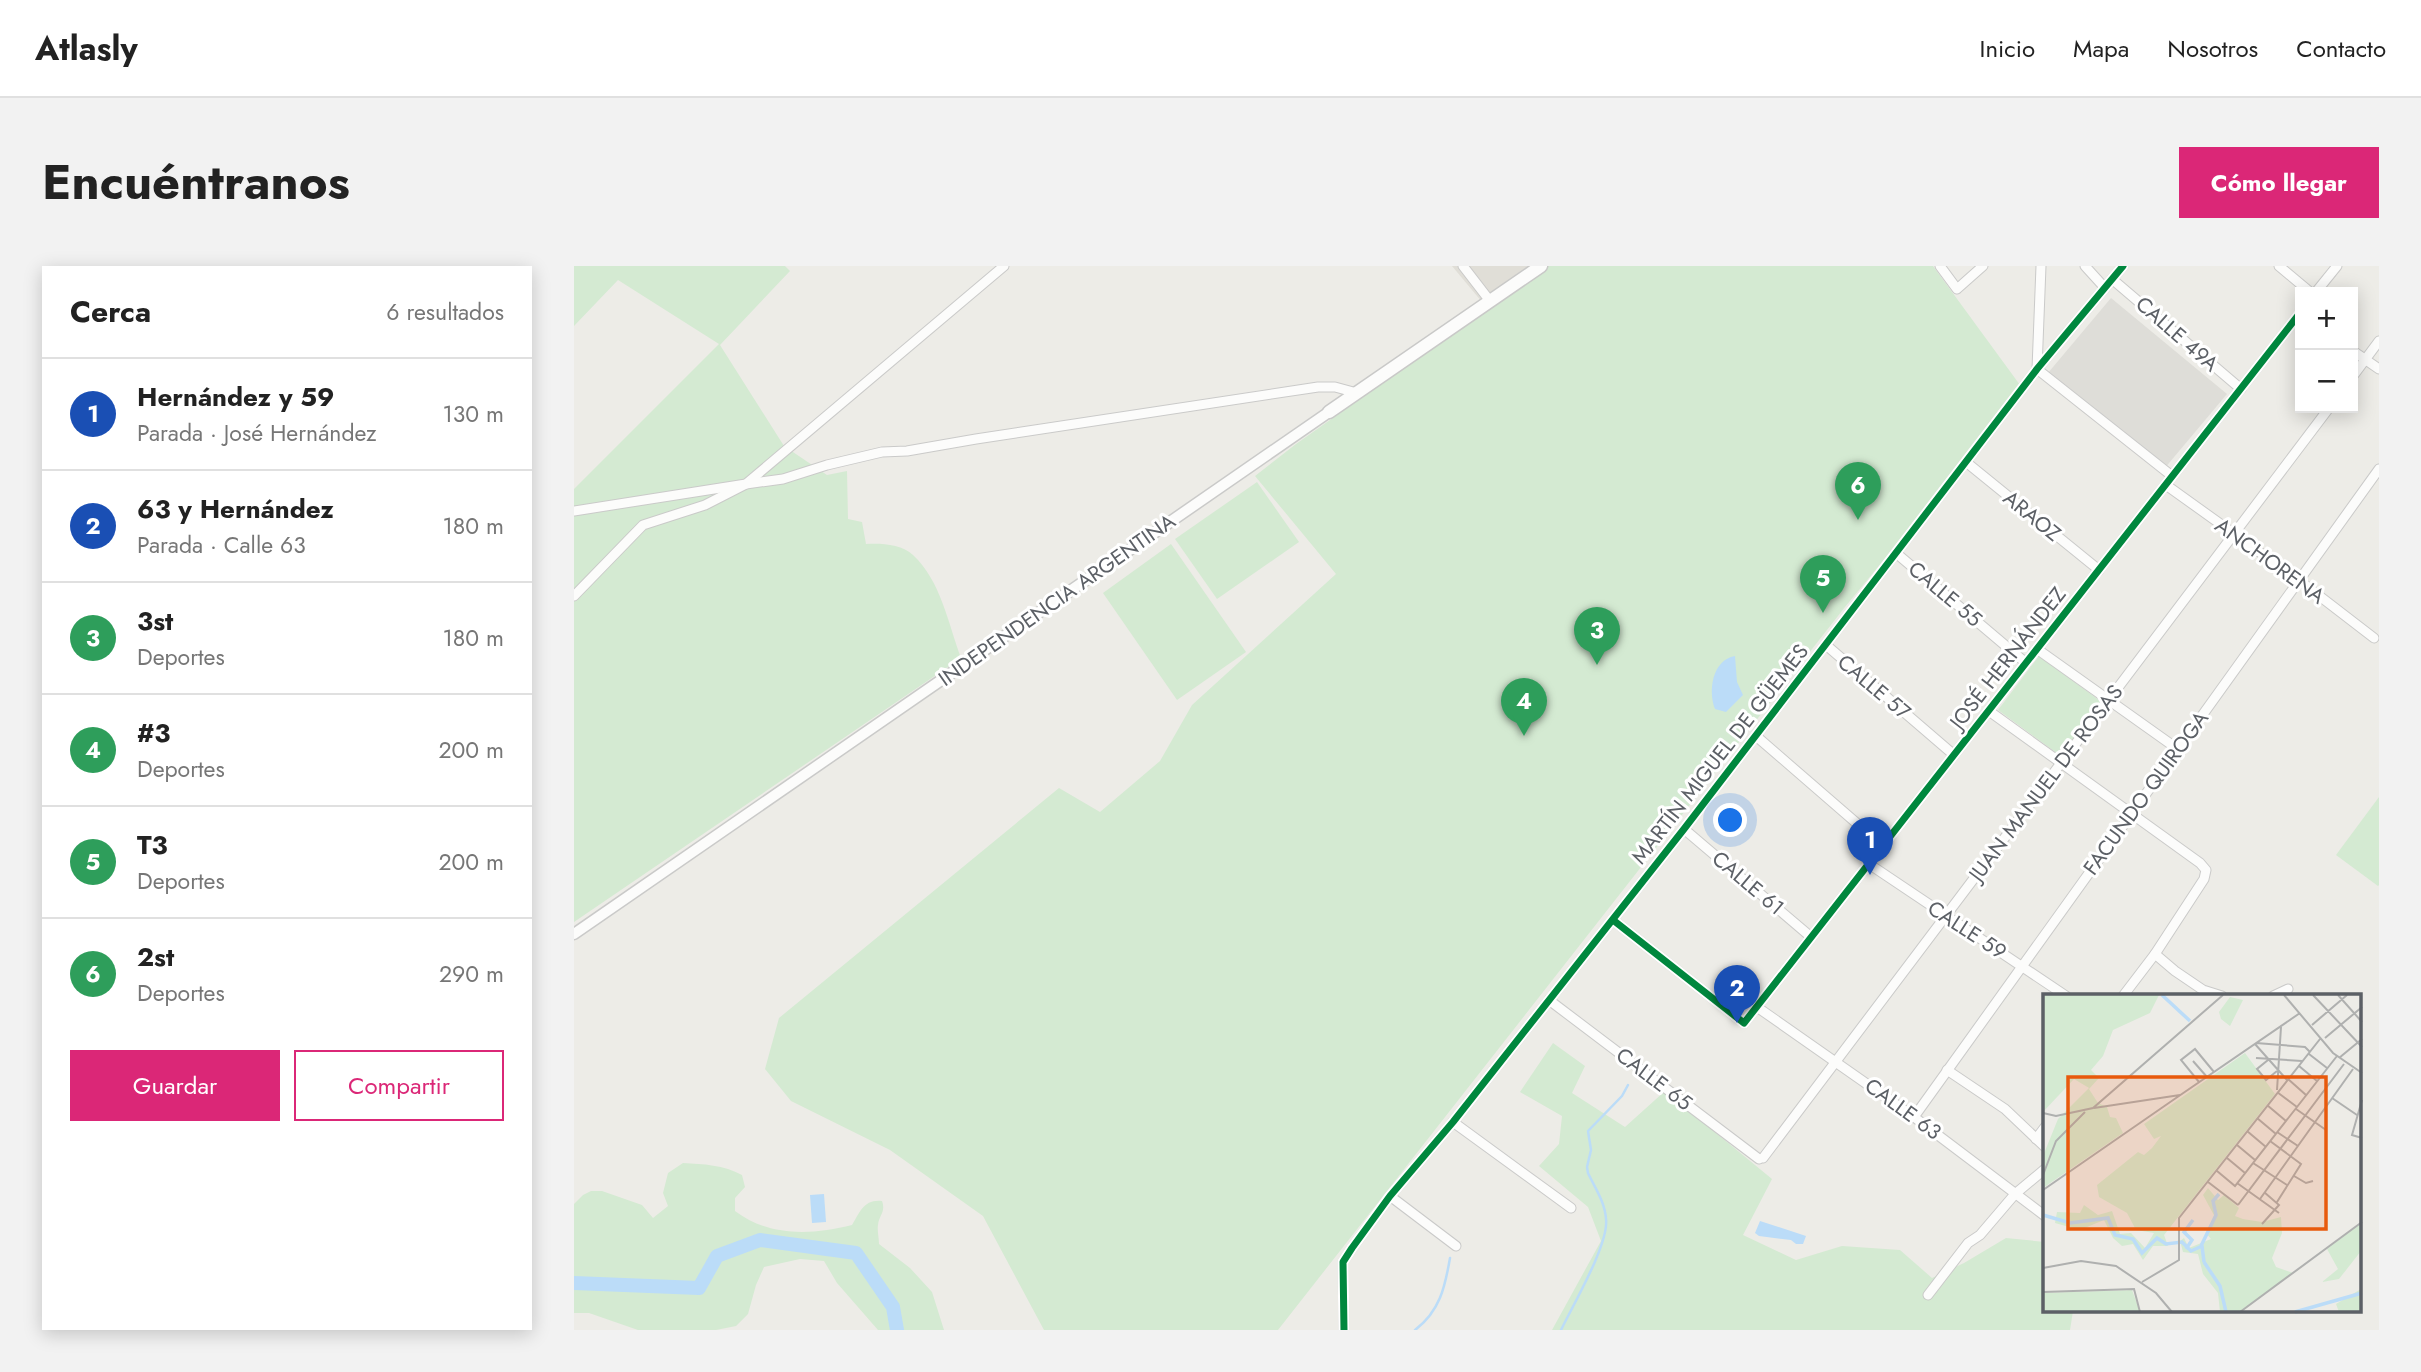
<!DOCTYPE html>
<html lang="es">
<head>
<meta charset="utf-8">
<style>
	:root { --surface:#fff; --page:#f2f2f2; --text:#222; --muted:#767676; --line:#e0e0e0; --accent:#db2777 }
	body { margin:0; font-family:Jost,sans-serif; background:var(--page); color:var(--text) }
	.controls { position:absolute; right:21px; top:21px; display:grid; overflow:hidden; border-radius:0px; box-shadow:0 4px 18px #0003 }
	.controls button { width:63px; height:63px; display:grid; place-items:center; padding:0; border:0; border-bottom:2px solid var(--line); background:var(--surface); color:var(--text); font:35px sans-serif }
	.you { position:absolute; left:1157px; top:555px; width:24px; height:24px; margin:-18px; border:5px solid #fff; border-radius:50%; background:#1a73e8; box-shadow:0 0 0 10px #1a73e833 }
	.badge { display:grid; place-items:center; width:46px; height:46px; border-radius:50%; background:var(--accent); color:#fff; font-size:23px; font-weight:700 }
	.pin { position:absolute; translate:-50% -58px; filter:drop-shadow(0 2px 4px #0008) }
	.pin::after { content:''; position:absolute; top:37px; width:24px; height:21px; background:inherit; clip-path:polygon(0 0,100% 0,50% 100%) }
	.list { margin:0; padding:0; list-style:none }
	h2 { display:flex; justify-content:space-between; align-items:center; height:91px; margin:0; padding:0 28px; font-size:30px }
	h2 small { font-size:23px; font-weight:400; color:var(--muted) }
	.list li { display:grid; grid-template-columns:46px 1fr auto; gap:21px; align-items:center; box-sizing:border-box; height:112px; padding:0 28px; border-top:2px solid var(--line) }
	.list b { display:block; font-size:26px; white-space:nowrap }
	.list p { margin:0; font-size:23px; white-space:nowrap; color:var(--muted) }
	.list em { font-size:23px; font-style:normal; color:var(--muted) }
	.actions { display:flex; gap:14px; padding:21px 28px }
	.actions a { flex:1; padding:16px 0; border:2px solid var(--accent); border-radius:0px; text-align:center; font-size:24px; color:var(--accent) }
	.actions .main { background:var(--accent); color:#fff }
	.map { position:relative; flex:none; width:1805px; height:1064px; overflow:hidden; border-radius:0px }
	header { display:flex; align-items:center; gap:42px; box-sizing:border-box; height:98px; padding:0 35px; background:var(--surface); border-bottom:2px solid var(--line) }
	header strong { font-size:33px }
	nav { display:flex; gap:38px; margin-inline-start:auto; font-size:24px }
	.intro { display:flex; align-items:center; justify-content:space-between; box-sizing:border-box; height:168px; padding:0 42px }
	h1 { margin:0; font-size:49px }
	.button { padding:18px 32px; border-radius:0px; background:var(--accent); color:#fff; font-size:24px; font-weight:700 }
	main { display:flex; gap:42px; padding:0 42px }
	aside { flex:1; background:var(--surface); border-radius:0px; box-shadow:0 4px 18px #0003 }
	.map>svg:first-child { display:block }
	.industrial { fill:#deddd8 }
	.education { fill:#e0ded7 }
	.green { fill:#d4ead2 }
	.water { fill:#bbdcf8 }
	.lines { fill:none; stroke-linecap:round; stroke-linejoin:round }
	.stream { stroke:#bbdcf8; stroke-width:2.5 }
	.river { stroke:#bbdcf8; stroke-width:14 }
	.minor-casing { stroke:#cacac9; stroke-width:11 }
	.tertiary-casing { stroke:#cacac9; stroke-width:13 }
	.secondary-casing { stroke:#c9c9c8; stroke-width:15 }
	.minor { stroke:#fcfcfb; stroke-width:9 }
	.tertiary { stroke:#fcfcfb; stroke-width:10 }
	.secondary { stroke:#fcfcfb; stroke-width:12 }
	.cycleway-casing { stroke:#fff; stroke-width:11 }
	.cycleway { stroke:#00873e; stroke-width:7 }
	.labels { text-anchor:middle; stroke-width:6; stroke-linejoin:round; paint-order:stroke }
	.street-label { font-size:21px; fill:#5c6066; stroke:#fff }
	.inset-river { fill:none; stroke:#bbdcf8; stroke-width:3.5 }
	.inset-road { fill:none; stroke:#afb0af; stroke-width:2 }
	.view { fill:#e8590c; fill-opacity:0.15; stroke:#e8590c; stroke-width:3.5 }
	.inset-edge { fill:none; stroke:#5c6066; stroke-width:3.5 }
</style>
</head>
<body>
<header>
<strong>Atlasly</strong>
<nav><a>Inicio</a><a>Mapa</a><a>Nosotros</a><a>Contacto</a></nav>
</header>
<div class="intro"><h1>Encuéntranos</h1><a class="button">Cómo llegar</a></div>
<main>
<aside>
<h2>Cerca<small>6 resultados</small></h2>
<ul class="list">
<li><span class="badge" style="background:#1a4fb4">1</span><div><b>Hernández y 59</b><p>Parada · José Hernández</p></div><em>130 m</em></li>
<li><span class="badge" style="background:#1a4fb4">2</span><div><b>63 y Hernández</b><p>Parada · Calle 63</p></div><em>180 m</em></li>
<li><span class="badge" style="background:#2e9e5b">3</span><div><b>3st</b><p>Deportes</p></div><em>180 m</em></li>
<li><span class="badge" style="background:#2e9e5b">4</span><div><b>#3</b><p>Deportes</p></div><em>200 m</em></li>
<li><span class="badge" style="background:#2e9e5b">5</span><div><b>T3</b><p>Deportes</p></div><em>200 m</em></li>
<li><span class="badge" style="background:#2e9e5b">6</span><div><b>2st</b><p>Deportes</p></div><em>290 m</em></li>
</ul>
<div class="actions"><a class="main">Guardar</a><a>Compartir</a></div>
</aside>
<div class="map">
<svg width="1805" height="1064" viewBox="0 0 1805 1064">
	<rect width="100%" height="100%" fill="#edece7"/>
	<!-- industrial -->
	<path class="industrial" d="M1537 32 1653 128 1590 203 1474 107Z"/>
	<!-- education -->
	<path class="education" d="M878 0H961L908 36Z"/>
	<!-- green -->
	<g class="green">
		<path d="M0 0H211L216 5 146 79 210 180 253 209 273 205 274 253 288 256 292 278C306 277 328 278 339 289 367 315 374 357 387 392L0 656V223L145 78 44 14 0 60Z"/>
		<path d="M974 0H1359L1446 119 1368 219 1374 216 1271 341 704 1064H470L409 950 316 884 217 835 191 803 205 752 485 522 526 546 586 495 618 439 762 308 681 210 722 178Z"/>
		<path d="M683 216 725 276 643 333 601 273Z"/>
		<path d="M597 278 672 386 603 434 529 327Z"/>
		<path d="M1465 390 1529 437 1488 491 1424 444Z"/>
		<path d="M1805 531V619L1804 620 1762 589Z"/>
		<path d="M979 777 1011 800 998 827 1051 861 1091 825 1198 913 1169 969 1222 994 1268 980 1326 984 1358 1012 1390 997 1432 972 1471 976V1045H1499L1496 1064H978L1027 975 1014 941 965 900 985 878 988 850 946 826Z"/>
		<path d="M109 897C129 898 150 899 168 909L171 921 161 932V945C195 971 238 969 278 959 286 946 290 933 308 935 312 946 305 949 304 959 303 964 305 972 305 978L336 1002 358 1026 370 1064H304L263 1017 250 995 226 993 190 1001 182 1019 174 1048 162 1060 142 1064H64L15 1047H0V938L9 929 17 925H28L68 939 79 952 94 940 89 927 94 907Z"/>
	</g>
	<!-- water -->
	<g class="water">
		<path d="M1161 390 1163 416 1169 429 1152 446 1141 443C1134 425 1138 394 1161 390Z"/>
		<path d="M250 928 252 956 238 957 236 929Z"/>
		<path d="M1186 955 1232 970 1229 978H1222L1217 974 1185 970 1181 967Z"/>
	</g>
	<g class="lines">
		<!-- stream -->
		<g class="stream">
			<path d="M841 1064C866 1045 871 1021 876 992"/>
			<path d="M987 1064C999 1039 1035 978 1032 953 1031 936 1021 922 1014 907L1013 901 1017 884 1014 865 1048 830 1054 819"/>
		</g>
		<!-- river -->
		<path class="river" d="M0 1017 125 1022 143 990 186 974 282 987 319 1041 323 1064"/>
		<!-- minor casing -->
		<g class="minor-casing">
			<g id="minor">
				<path d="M889 0 916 35"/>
				<path d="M1366 0 1383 23 1409 0"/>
				<path d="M1511 0 1531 22"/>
				<path d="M1705 0 1736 26"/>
				<path d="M1538 13 1667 123"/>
				<path d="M1742 26 1763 0"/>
				<path d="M1779 85 1805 103"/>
				<path d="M1463 103 1598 210"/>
				<path d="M1463 103 1467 0"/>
				<path d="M1779 110 1805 75"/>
				<path d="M1392 196 1525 304"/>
				<path d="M1592 219 1726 315 1800 372"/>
				<path d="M0 245 172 218 430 0"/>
				<path d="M1322 287 1452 397"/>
				<path d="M0 330 69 259 131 239 172 218 209 213 253 199 308 186 333 185 402 173 744 121H761L783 127"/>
				<path d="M1252 379 1380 489"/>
				<path d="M1463 383 1605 484"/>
				<path d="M1415 445 1626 597 1632 604 1630 613 1581 688 1549 730"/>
				<path d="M1182 470 1309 580"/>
				<path d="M1110 563 1237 671"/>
				<path d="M1295 598 1492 730"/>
				<path d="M1039 654 1170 757 1726 47"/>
				<path d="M1581 688 1601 705 1629 724 1648 730"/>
				<path d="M1699 730 1714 723"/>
				<path d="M975 734 1185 893"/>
				<path d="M1183 741 1340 851 1471 950"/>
				<path d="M1373 804 1431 843 1471 881"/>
				<path d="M1340 851 1805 203"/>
				<path d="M879 856 997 942"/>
				<path d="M1462 873 1471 861"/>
				<path d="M1189 892 1755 142"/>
				<path d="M816 930 882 980"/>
				<path d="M1354 1029 1394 977 1406 969 1441 928 1471 903"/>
				<path d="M770 1064 769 996 778 982 816 930 879 856 1110 563 1463 103 1549 0"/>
			</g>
		</g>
		<!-- tertiary casing -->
		<g class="tertiary-casing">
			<path id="tertiary" d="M0 668 755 146"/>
		</g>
		<!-- secondary casing -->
		<g class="secondary-casing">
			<path id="secondary" d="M755 146 967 0"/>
		</g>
		<!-- minor -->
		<use href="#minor" class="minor"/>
		<!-- tertiary -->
		<use href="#tertiary" class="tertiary"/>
		<!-- secondary -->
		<use href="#secondary" class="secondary"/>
		<!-- cycleway casing -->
		<g class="cycleway-casing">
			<g id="cycleway">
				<path d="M1039 654 1170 757 1726 47"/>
				<path d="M770 1064 769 996 778 982 816 930 879 856 1110 563 1463 103 1549 0"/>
			</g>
		</g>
		<!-- cycleway -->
		<use href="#cycleway" class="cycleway"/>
	</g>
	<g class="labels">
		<!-- street labels -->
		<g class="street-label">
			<text transform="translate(1603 68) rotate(41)" y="7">CALLE 49A</text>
			<text transform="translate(1458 250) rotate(39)" y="7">ARAOZ</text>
			<text transform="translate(1696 295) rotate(36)" y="7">ANCHORENA</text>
			<text transform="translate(1371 328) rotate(40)" y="7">CALLE 55</text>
			<text transform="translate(483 334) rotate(-35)" y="7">INDEPENDENCIA ARGENTINA</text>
			<text transform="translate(1434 392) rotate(-52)" y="7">JOSÉ HERNÁNDEZ</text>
			<text transform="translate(1300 421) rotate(40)" y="7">CALLE 57</text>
			<text transform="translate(1146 488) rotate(-52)" y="7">MARTÍN MIGUEL DE GÜEMES</text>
			<text transform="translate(1472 517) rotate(-53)" y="7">JUAN MANUEL DE ROSAS</text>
			<text transform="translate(1572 527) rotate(-54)" y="7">FACUNDO QUIROGA</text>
			<text transform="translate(1174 617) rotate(40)" y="7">CALLE 61</text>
			<text transform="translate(1393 664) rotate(33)" y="7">CALLE 59</text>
			<text transform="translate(1080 813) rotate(37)" y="7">CALLE 65</text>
			<text transform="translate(1329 843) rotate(36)" y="7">CALLE 63</text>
		</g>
	</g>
	<!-- overview -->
	<g transform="translate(1469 728)">
		<rect width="318" height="318" fill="#edece7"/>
		<path d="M1 1H116L107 19 70 36 60 62 48 76 56 84 46 95 55 109 64 113 67 123 73 124 80 139 0 194V162L15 125 46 94 31 85 0 118ZM187 3 200 6 187 32 178 25 176 18ZM202 59 232 100 121 241 125 252H110L100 266 90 250 79 252 70 244 61 226 37 236 12 229 14 218 37 219 41 211 55 221 69 217 77 240 88 239 102 254 111 239 93 236 84 219 56 203 54 191 95 158 101 161 109 154 118 142 111 145 101 130ZM165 194 175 206 181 201 196 214 192 222 200 225 219 228 238 223 239 239 229 264 233 273 250 279 198 318H177L175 299 160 280 155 260 140 258 137 247 141 244 146 254 168 245 163 239 172 223 160 201ZM317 230 318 257 296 285 279 288 295 275 284 255ZM318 295V318H296L293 310ZM89 296 97 318H0V299Z" fill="#d4ead2"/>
		<path class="inset-river" d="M119 1 147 27M0 221 27 229 65 224 72 241 90 245 99 259 114 244 123 250 139 248 148 257 159 252 161 268M158 252 173 221 170 207 176 200M143 255 149 246 141 238 150 226M161 268 177 292 183 318M252 318 319 299"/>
		<path class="inset-road" d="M241 1 290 59 319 79M270 1 319 53M295 1 319 28M269 31 304 1M282 44 319 13M213 49 262 53 267 58M212 50 244 86M266 60 284 74M213 64 259 67M296 64 319 45M225 66 214 75 223 86 234 77M150 67 164 83M256 72 274 87M245 85 263 101M156 88 138 66 152 55 171 78M234 96 238 33M234 98 254 113M133 104 257 19M289 104 314 121M319 106 309 141 319 144M224 111 243 127M51 114 137 101M253 115 283 136M0 119 13 122 50 114 180 1M214 124 233 140M204 137 223 153M234 138 255 152M227 147 258 170 234 208M194 151 212 166M184 164 202 179M210 169 244 191M174 177 192 192 294 62M0 181 13 147 42 118M251 182 263 189 270 187M165 188 195 211M194 189 236 219M0 196 133 104M217 205 310 75M195 211 301 70M219 230 236 211 221 198M0 274 38 267 73 272 113 299 129 318M99 288 136 266V224L277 45M0 298 91 295 97 318M197 318 319 228"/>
		<path class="view" d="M25 83H283V235H25Z"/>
		<rect width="318" height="318" class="inset-edge"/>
	</g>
</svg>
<div class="controls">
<button>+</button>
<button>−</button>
</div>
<div class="you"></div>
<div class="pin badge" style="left:1296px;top:609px;background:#1a4fb4">1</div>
<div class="pin badge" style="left:1163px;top:757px;background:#1a4fb4">2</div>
<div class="pin badge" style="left:1023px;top:399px;background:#2e9e5b">3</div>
<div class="pin badge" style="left:950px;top:470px;background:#2e9e5b">4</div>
<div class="pin badge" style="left:1249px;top:347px;background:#2e9e5b">5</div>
<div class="pin badge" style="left:1284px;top:254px;background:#2e9e5b">6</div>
</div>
</main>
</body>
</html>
